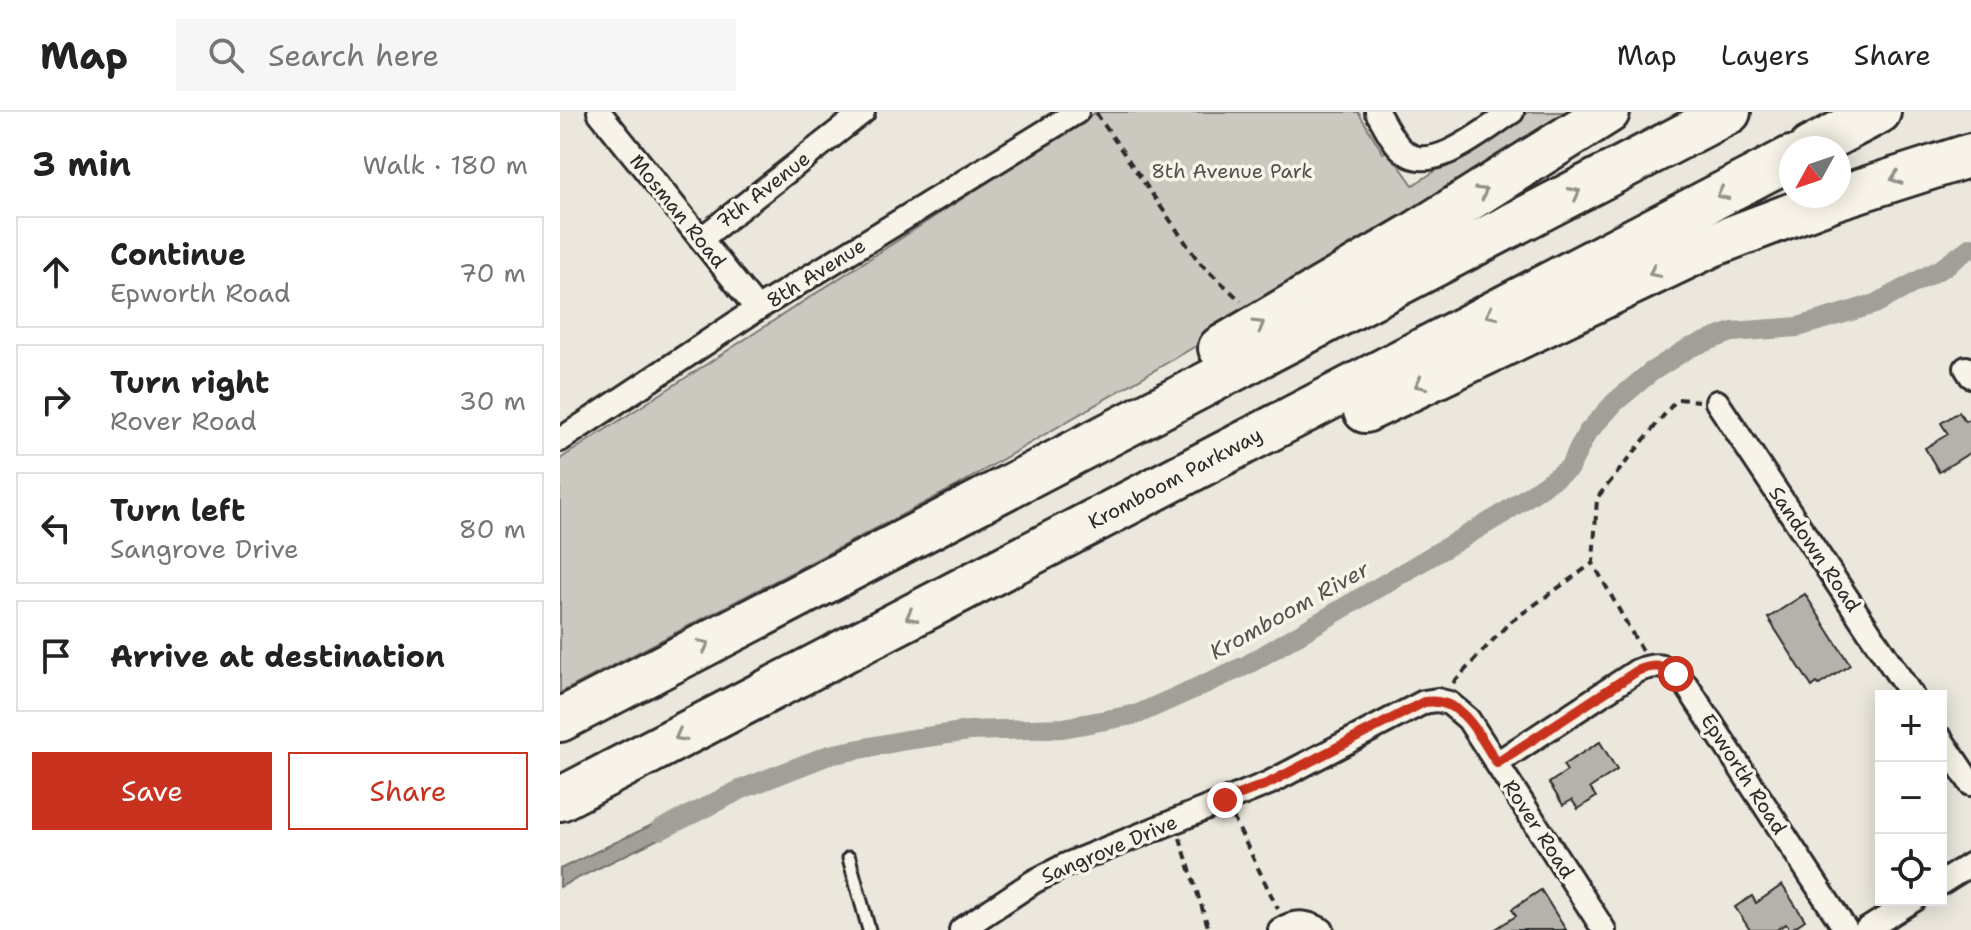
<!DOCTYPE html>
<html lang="en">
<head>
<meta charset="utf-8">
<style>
	:root { --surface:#fff; --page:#f6f6f6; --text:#222; --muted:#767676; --line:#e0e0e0; --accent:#c8321e }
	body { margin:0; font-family:"Shantell Sans",sans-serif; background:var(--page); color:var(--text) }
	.controls { position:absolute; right:24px; bottom:24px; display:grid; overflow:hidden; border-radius:0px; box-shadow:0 4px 20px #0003 }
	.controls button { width:72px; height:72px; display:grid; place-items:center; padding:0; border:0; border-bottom:2px solid var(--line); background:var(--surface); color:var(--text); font:40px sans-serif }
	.compass { position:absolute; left:1219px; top:24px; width:72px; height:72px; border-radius:50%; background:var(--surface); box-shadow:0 4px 20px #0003; rotate:230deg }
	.stop { position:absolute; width:24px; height:24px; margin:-18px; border:6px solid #c8321e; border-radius:50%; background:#fff }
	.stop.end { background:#c8321e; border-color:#fff; box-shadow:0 2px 8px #0008 }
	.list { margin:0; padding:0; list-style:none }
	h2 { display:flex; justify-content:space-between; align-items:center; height:104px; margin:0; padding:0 32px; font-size:34px }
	h2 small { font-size:26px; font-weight:400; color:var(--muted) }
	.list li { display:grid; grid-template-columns:52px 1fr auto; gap:24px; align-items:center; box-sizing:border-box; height:112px; margin:0 16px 16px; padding:0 16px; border:2px solid var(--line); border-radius:0px }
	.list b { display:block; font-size:30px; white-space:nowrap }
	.list p { margin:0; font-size:26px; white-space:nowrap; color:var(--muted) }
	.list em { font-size:26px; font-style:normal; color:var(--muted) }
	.actions { display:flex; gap:16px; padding:24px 32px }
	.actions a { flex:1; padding:18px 0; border:2px solid var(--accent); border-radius:0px; text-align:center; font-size:28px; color:var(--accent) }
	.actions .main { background:var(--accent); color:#fff }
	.icon { flex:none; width:44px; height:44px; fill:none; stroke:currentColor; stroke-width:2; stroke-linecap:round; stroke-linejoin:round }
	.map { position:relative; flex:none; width:1411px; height:818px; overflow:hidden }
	header { display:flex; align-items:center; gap:48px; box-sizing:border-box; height:112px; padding:0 40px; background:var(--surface); border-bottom:2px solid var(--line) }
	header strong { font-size:38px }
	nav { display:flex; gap:44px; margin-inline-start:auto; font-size:28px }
	.search { width:560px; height:72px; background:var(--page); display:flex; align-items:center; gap:20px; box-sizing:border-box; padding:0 28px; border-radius:0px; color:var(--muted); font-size:30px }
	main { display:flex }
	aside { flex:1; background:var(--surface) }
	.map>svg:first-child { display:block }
	.green { fill:#cbc8bf; stroke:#7b7a75; stroke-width:2 }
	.water { fill:#a29f98; stroke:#72716c; stroke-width:2 }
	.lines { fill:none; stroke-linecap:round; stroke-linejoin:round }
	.canal { stroke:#a29f98; stroke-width:20 }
	.building { fill:#b5b2ab; stroke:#2b2b2b; stroke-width:2 }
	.service-casing { stroke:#2b2b2b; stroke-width:17 }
	.minor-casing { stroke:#2b2b2b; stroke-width:28 }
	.motorway-casing { stroke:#2b2b2b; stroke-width:48 }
	.path { stroke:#2b2b2b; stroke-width:4; stroke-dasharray:8 6; stroke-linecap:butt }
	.service { stroke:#f7f3e8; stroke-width:11 }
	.minor { stroke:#f7f3e8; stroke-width:22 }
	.motorway { stroke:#f7f3e8; stroke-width:42 }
	.oneway { stroke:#918f8a }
	.route { stroke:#c8321e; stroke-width:10 }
	.labels { text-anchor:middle; stroke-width:7; stroke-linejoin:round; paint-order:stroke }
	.park-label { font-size:20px; fill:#535250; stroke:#f7f3e8 }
	.street-label { font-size:20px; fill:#2b2b2b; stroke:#f7f3e8 }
	.water-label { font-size:22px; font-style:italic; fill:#555451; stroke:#f7f3e8 }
</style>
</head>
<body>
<header>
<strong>Map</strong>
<div class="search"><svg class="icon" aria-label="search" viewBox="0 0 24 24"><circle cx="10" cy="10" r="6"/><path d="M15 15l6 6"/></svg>Search here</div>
<nav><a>Map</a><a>Layers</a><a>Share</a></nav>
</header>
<main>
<aside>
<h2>3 min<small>Walk · 180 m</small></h2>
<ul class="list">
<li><svg class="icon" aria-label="ahead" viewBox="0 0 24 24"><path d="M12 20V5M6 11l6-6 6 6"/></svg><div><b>Continue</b><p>Epworth Road</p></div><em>70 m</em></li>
<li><svg class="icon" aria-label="right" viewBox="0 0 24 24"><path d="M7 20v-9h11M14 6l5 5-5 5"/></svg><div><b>Turn right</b><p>Rover Road</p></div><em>30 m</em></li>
<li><svg class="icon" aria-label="left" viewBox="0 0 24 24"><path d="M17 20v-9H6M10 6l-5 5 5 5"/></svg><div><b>Turn left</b><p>Sangrove Drive</p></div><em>80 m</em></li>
<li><svg class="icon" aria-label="arrive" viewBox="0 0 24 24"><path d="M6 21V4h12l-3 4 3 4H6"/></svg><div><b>Arrive at destination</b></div></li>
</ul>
<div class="actions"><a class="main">Save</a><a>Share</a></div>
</aside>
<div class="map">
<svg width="1411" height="818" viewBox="0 0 1411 818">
	<rect width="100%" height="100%" fill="#ebe7dd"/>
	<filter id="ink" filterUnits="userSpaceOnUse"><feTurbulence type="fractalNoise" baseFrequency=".0125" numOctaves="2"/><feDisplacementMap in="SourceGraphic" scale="16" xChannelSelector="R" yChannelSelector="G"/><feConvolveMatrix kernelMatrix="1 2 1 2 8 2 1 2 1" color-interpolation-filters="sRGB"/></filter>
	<g filter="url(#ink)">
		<!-- green -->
		<path class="green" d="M536 0H798L823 41 828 38 853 73 969 0H1025L897 81 395 375 0 581V347Z"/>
		<!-- water -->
		<path class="water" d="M121 699 127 713 0 775V757Z"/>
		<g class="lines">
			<!-- canal -->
			<path class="canal" d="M100 718 182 677 269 643 346 628 409 619 503 616 578 602 687 553 941 403 1009 356 1027 321 1055 290 1091 260 1129 236 1172 220 1238 215 1315 192 1384 155 1411 135"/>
		</g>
		<!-- building -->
		<g class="building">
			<path d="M1399 300 1405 309 1411 306V340L1379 360 1365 336 1388 322 1381 311Z"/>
			<path d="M1245 482 1290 553 1259 573 1257 571 1252 575 1208 506Z"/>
			<path d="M1040 630 1057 658 1030 676 1036 685 1018 697 1012 688 1003 693 989 671 1007 659 1003 653Z"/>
			<path d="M1222 773 1245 808 1230 818 1226 812 1216 818H1190L1175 795 1192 784 1196 791Z"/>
			<path d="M981 778 1006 818H934L956 804 952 797Z"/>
		</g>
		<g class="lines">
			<!-- service casing -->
			<g class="service-casing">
				<path id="service" d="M289 746 309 818"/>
			</g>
			<!-- minor casing -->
			<g class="minor-casing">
				<g id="minor">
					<path d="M39 0 197 197"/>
					<path d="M817 0C825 13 833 32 846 41 874 62 928 15 952 0"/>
					<path d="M141 127 303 0"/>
					<path d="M1406 256 1411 264"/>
					<path d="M1157 290 1352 584"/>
					<path d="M0 328 197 197 517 0"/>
					<path d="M1381 627 1411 672"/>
					<path d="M937 651 1077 559C1101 549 1111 555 1127 574L1286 818"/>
					<path d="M1381 771 1411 752"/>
					<path d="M401 818 473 770 506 753 709 671 864 590 877 588 889 591 908 607 1044 818"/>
					<path d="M720 818C735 808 747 810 762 818"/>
					<path d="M1306 818 1354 788"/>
				</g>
			</g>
			<!-- motorway casing -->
			<g class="motorway-casing">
				<g id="motorway">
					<path d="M1250 36 1319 0"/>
					<path d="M660 236 854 122 1048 0"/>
					<path d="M805 299 1152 133 1273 87 1411 43"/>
					<path d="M0 608 1169 0"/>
					<path d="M0 687 1231 46"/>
				</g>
			</g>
			<!-- path -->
			<g class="path">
				<path d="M536 1 639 150 681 189"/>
				<path d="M1082 539 1033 451 1037 386 1117 287 1139 289"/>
				<path d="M893 571 949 511 1033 451"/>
				<path d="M673 705 718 797"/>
				<path d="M620 726 649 818"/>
			</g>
			<!-- service -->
			<use href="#service" class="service"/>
			<!-- minor -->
			<use href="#minor" class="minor"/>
			<!-- motorway -->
			<use href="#motorway" class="motorway"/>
		</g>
		<!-- one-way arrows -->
		<defs><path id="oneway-chevron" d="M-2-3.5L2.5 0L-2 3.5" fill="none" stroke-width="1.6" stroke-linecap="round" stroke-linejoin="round" transform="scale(2)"/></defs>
		<g class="oneway">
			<use href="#oneway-chevron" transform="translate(1336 66) rotate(161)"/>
			<use href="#oneway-chevron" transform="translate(922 80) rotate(-32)"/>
			<use href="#oneway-chevron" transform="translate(1015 81) rotate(-28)"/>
			<use href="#oneway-chevron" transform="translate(1162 82) rotate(153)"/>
			<use href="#oneway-chevron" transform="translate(1094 160) rotate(154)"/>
			<use href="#oneway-chevron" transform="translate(931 202) rotate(153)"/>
			<use href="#oneway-chevron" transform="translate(699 213) rotate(-31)"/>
			<use href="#oneway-chevron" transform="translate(860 272) rotate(154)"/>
			<use href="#oneway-chevron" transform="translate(351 504) rotate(152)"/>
			<use href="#oneway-chevron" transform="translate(144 533) rotate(-27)"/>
			<use href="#oneway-chevron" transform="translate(120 624) rotate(152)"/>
		</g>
	</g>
	<g class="lines" filter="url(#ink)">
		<!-- route -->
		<path class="route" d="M665 688 709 671 864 590C903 584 919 624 937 651L1077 559C1093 552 1102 553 1116 562"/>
	</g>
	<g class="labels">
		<!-- park labels -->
		<g class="park-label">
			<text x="672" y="66">8th Avenue Park</text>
		</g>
		<!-- street labels -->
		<g class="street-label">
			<text transform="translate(203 78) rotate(-38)" y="7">7th Avenue</text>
			<text transform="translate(118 99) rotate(51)" y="7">Mosman Road</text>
			<text transform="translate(256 161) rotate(-32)" y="7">8th Avenue</text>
			<text transform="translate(615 366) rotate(-28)" y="7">Kromboom Parkway</text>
			<text transform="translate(1255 437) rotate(56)" y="7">Sandown Road</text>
			<text transform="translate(1184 662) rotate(57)" y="7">Epworth Road</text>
			<text transform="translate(979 717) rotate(57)" y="7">Rover Road</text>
			<text transform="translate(549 737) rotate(-23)" y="7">Sangrove Drive</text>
		</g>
		<!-- water labels -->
		<g class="water-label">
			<text transform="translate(729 498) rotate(-29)" y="8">Kromboom River</text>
		</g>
	</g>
</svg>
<div class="controls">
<button>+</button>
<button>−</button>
<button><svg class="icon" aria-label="locate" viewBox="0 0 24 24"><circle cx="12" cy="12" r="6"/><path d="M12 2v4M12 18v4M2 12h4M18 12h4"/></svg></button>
</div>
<svg class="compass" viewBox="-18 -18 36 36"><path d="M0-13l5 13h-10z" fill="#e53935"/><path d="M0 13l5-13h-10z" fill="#767676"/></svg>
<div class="stop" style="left:1116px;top:562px"></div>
<div class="stop end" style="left:665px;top:688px"></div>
</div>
</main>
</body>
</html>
